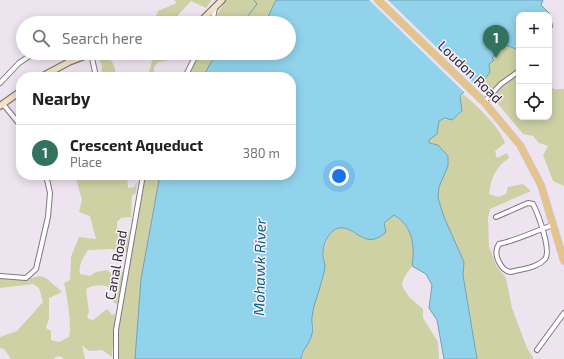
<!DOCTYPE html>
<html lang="en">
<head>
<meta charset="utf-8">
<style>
	:root { --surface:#fff; --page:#f2f2f2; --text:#202124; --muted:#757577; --line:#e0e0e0; --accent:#33725f }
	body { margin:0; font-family:"Exo 2",sans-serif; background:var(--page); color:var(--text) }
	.controls { position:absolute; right:12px; top:12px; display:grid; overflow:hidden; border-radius:8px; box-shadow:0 2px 10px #0003 }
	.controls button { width:36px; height:36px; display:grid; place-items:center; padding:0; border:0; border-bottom:1px solid var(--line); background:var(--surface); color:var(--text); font:20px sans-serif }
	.you { position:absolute; left:339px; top:176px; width:14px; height:14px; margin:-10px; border:3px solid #fff; border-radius:50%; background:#1a73e8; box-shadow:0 0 0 6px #1a73e833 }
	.badge { display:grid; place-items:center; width:26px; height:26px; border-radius:50%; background:var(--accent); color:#fff; font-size:13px; font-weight:700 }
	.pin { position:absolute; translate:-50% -33px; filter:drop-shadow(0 1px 2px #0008) }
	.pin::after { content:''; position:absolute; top:21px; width:14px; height:12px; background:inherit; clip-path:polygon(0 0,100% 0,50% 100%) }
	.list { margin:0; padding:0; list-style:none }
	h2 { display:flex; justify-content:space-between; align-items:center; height:52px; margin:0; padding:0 16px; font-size:17px }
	h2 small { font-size:13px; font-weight:400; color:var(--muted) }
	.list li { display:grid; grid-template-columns:26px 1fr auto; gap:12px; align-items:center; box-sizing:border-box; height:56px; padding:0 16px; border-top:1px solid var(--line) }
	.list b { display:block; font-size:15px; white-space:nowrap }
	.list p { margin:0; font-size:13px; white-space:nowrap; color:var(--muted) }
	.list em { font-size:13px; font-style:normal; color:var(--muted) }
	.icon { flex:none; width:22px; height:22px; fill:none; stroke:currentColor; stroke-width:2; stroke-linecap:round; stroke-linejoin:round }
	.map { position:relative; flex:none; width:564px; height:359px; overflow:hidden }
	.search { position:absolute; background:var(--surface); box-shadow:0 2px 10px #0003; left:16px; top:16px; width:280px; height:44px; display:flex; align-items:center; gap:10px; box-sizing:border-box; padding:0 14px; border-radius:22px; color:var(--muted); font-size:15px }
	.panel { position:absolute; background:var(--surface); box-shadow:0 2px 10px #0003; left:16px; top:72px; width:280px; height:108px; border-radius:16px }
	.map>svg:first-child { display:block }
	.green { fill:#cdd1a4 }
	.water { fill:#91d3eb; stroke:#74a1b3 }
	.pier { fill:#eee4f0 }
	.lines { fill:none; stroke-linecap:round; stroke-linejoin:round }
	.stream { stroke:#74a1b3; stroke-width:1 }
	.minor-casing { stroke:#7f7682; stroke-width:6 }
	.secondary-casing { stroke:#7f7682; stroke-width:8 }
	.primary-casing { stroke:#c9c8c9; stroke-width:8 }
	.minor { stroke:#fff; stroke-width:4 }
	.secondary { stroke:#f3e2c4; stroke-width:5.5 }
	.primary { stroke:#e6c488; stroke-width:6 }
	.labels { text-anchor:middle; stroke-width:3; stroke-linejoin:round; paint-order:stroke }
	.street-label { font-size:14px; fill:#302c31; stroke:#fbf1fd }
	.water-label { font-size:15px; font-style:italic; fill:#04627a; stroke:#fbf1fd }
</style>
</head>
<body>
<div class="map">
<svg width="564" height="359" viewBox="0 0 564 359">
	<rect width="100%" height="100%" fill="#eee4f0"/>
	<!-- green -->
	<g class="green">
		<path d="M174 0H212L206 8 191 1 178 15 183 23H153L158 11 177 3Z"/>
		<path d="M226 0H276L265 23H212Z"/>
		<path d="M503 44 516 49 519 46V68L492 89 488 92 483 90 473 82 476 80 485 79C490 73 489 71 489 64L494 60 492 58Z"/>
		<path d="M154 53H180L177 59 158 62 154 67V77H148Z"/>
		<path d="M199 53H216L203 77H187Z"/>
		<path d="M106 55C113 62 116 67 116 77H101L102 66 98 57Z"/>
		<path d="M519 74V117H549V84L554 89H564V186L553 181 543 155 548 146 539 143 533 136 523 134 494 99 496 92Z"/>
		<path d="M463 94C476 105 500 127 505 143L495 151 497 158 507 153 509 158C495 168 491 178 489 194L498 197 506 194 508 187 523 184 531 191 490 209 488 218 489 247 497 267 506 278 512 308 527 348 534 359H477L463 275 464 262 444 217 438 198 439 187 448 166V156L438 145 429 143V140L437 134 439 121 459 115 462 111 459 100Z"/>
		<path d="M75 175H127L128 188 134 187 137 182 136 193 132 196 131 217 121 218 117 222V229L121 234 129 231 127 252 111 249 88 250C83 257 78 267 80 274L90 276 96 272 107 270 114 276 124 271 123 280 117 304 114 303 111 298 115 292C109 284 95 283 86 289L89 312 87 316 89 319 93 320 107 309 112 315 115 314 112 357 102 350 89 351 82 345 85 359H64L60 356 55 357 54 359H11L4 349 0 348V337L17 331 43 302 39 288 33 284 0 288V278L23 280 40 276 46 278 62 292 49 298V318L46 328 51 331V340L59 342 69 337C72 327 67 295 64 283L70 280 71 257 79 237 96 239 90 216 79 212 82 200Z"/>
		<path d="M143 175H160L141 279 135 359H116V330Z"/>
		<path d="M394 215C411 225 417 246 412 264 410 273 404 272 402 286L409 297 423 309V318L438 342 439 359H301L314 328 311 319 313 304 320 287 325 267 323 251 330 233 338 228H347L355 234 384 223Z"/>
	</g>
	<!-- water -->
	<path class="water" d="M276 0H543L541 5 549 13 553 27 549 30V15H519V46L516 49 503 44 492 58 494 60 489 64 490 72 485 79 476 80 460 96 462 111 452 120 445 118 439 121 437 134 429 140V143L438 145 448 156V166L439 187 438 198 444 217 464 262 463 275 477 359H444L437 320 429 308 432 285 426 274 412 266C415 246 413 226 394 215L384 223 386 232C365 252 355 225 339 228 330 229 323 244 323 252 322 257 325 262 325 267 325 270 321 283 320 287 317 298 313 306 312 317 311 323 314 327 312 334 310 343 302 350 301 359H135L141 279 160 175H291V77H203L216 53H289V23H265Z"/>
	<!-- pier -->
	<path class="pier" d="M369 0H388L474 84 466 94Z"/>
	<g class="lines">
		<!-- stream -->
		<path class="stream" d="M246 23 247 17 257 4 254 0"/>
		<!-- minor casing -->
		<g class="minor-casing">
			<g id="minor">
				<path d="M212 23 215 8"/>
				<path d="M91 53 95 72 94 77"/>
				<path d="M185 77 197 53"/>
				<path d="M0 83 19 63 34 53"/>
				<path d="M484 102 501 84 519 71"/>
				<path d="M3 104 21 126"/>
				<path d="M496 217 528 203 533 204C538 214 553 253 544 260 536 268 522 269 511 272 501 271 492 254 499 244 518 240 535 231 553 225"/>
				<path d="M0 276 26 278 36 269 48 217 50 193 46 175"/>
				<path d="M537 350 564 313"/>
				<path d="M116 359V330L143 175"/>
			</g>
		</g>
		<!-- secondary casing -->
		<g class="secondary-casing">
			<g id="secondary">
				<path d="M199 23 222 0"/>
				<path d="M41 77 69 62 93 53"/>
				<path d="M0 106 21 91"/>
			</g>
		</g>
		<!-- primary casing -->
		<g class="primary-casing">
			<path id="primary" d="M378 0 484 102 520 145 541 185 564 261"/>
		</g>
		<!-- minor -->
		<use href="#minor" class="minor"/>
		<!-- secondary -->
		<use href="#secondary" class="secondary"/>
		<!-- primary -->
		<use href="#primary" class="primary"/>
	</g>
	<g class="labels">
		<!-- street labels -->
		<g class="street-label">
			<text transform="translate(470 72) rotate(44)" y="5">Loudon Road</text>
			<text transform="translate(116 265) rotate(-80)" y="5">Canal Road</text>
		</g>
		<!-- water labels -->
		<g class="water-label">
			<text transform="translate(260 267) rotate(-89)" y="5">Mohawk River</text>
		</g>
	</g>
</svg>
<div class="controls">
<button>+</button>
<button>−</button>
<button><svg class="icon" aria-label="locate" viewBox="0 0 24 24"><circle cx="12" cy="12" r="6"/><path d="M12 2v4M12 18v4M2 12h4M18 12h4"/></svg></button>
</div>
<div class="you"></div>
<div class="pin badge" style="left:496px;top:58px">1</div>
<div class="search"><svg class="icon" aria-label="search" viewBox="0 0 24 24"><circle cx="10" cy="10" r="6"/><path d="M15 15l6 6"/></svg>Search here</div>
<section class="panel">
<h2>Nearby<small></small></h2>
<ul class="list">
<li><span class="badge">1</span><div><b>Crescent Aqueduct</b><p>Place</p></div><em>380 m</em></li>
</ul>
</section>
</div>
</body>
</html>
